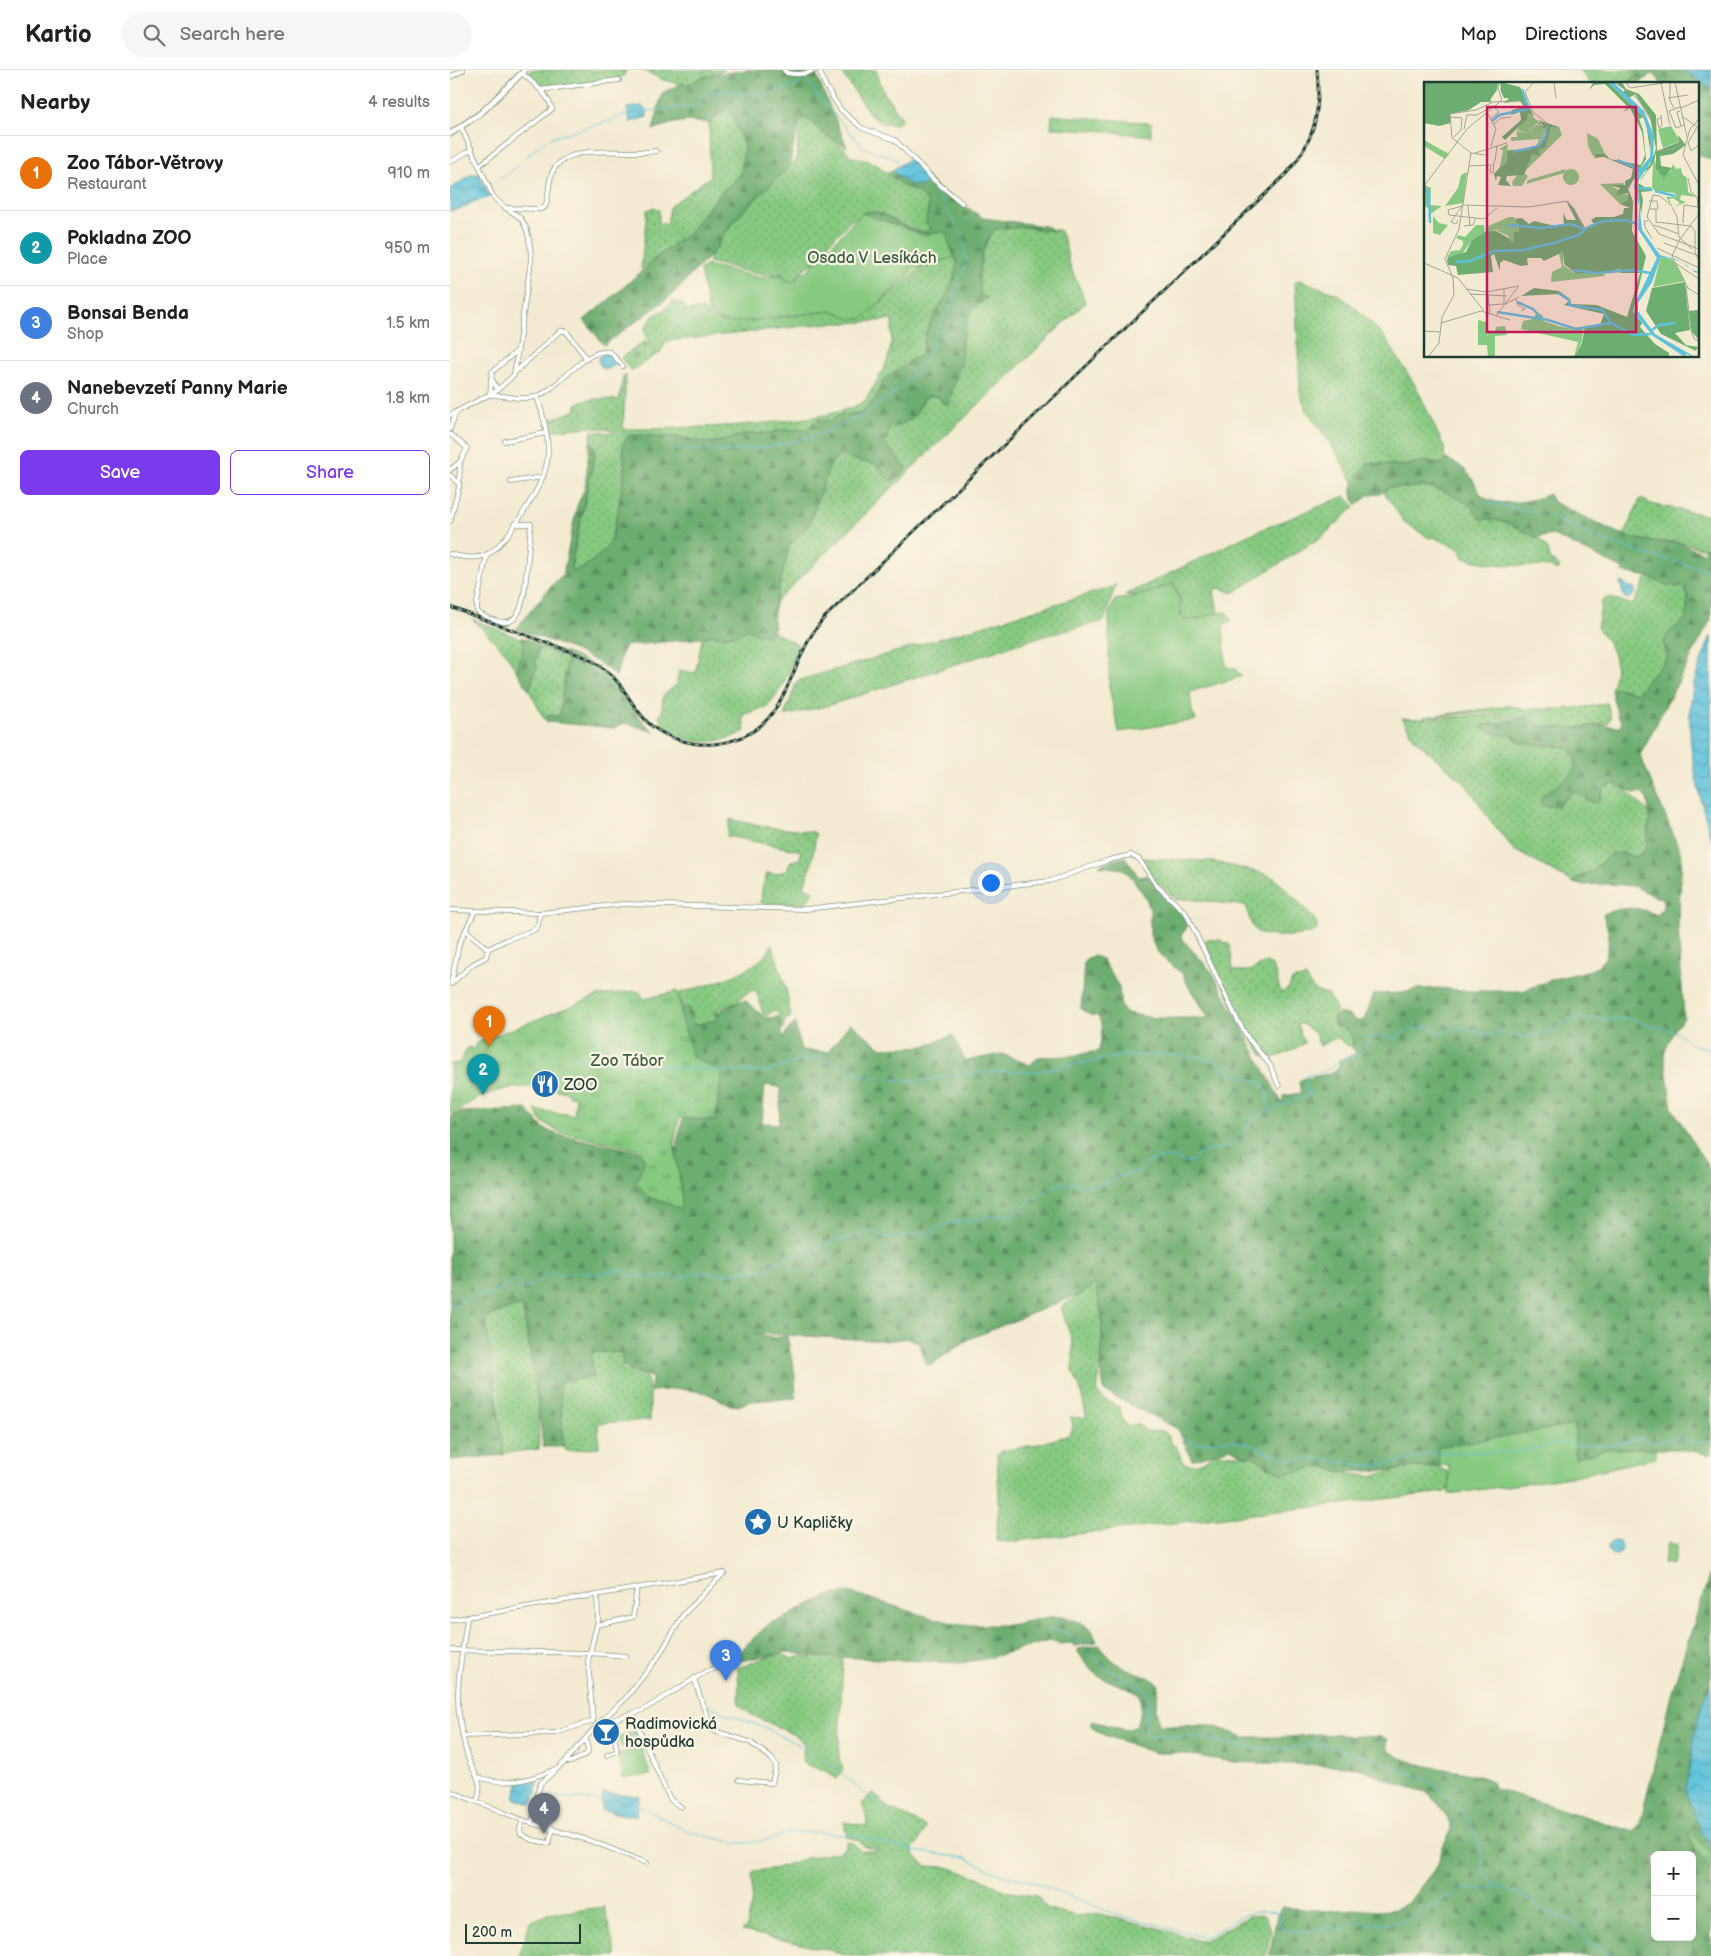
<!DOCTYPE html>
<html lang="en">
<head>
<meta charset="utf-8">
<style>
	:root { --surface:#fff; --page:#f6f6f6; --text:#202124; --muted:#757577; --line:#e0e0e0; --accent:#7c3aed }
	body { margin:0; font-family:"Balsamiq Sans",sans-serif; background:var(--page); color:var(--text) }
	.controls { position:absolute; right:15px; bottom:15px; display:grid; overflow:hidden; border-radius:8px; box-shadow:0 5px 20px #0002 }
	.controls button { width:45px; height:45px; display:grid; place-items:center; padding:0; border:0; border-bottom:1px solid var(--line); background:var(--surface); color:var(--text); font:25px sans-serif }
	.scale { position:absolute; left:15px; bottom:12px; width:116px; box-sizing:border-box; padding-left:5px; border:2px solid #1f3d34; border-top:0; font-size:14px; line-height:18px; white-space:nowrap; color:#1f3d34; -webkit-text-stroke:4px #fcf5e5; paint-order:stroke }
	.you { position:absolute; left:540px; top:812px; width:18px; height:18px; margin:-12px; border:4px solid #fff; border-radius:50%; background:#1a73e8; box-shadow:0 0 0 8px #1a73e833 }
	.badge { display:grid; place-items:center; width:32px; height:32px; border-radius:50%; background:var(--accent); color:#fff; font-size:16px; font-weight:700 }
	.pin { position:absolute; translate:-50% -41px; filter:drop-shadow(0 1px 2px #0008) }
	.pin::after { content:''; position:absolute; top:26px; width:18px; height:15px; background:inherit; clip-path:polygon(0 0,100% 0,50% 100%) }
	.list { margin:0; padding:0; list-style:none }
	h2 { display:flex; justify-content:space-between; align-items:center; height:65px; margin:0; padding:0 20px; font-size:21px }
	h2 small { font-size:16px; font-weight:400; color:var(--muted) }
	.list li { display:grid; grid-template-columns:32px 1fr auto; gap:15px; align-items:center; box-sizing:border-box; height:75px; padding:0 20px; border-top:1px solid var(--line) }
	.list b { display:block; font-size:19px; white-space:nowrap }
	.list p { margin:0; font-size:16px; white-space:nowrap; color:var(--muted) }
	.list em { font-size:16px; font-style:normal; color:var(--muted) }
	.actions { display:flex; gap:10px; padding:15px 20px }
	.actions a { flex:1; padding:11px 0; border:1px solid var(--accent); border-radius:8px; text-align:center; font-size:18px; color:var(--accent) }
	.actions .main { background:var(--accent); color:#fff }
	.icon { flex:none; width:28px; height:28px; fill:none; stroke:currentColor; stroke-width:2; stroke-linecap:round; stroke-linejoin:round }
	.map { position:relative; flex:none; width:1261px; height:1886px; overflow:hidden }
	header { display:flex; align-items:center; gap:30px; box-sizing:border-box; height:70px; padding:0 25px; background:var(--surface); border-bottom:1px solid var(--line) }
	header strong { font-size:24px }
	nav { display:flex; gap:28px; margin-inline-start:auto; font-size:18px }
	.search { width:350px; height:45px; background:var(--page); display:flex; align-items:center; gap:12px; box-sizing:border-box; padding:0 18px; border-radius:28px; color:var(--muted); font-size:19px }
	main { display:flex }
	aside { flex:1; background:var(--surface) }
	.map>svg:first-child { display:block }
	.grass { fill:url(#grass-dots); stroke:#53835a }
	.forest { fill:url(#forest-firs); stroke:#467552; fill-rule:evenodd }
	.wetland { fill:url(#wetland-marsh); stroke:#53835a }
	.cemetery { fill:url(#cemetery-stones); stroke:#53835a }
	.park { fill:url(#park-tufts); stroke:#53835a }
	.garden { fill:#87c981; stroke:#53835a }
	.water { fill:url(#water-waves); stroke:#3e7f87 }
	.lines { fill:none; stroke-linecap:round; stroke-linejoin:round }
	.stream { stroke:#5dc1da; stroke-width:1 }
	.minor-casing { stroke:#899482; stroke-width:5.5 }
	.major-casing { stroke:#899482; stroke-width:7 }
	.minor { stroke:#fff; stroke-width:4 }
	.major { stroke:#fff; stroke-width:5 }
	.rail-casing { stroke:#1f3d34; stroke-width:3 }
	.rail { stroke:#fcf5e5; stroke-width:1; stroke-dasharray:4; stroke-linecap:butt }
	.labels { text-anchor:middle; stroke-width:4.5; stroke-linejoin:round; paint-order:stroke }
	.park-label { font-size:16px; fill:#396047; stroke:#fcf5e5 }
	.poi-label { font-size:16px; fill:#1f3d34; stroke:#fcf5e5; text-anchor:start }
	.inset-river { fill:none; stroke:#5dc1da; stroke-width:2.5 }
	.inset-road { fill:none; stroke:#9ea592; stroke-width:1 }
	.view { fill:#c2185b; fill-opacity:0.15; stroke:#c2185b; stroke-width:2.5 }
	.inset-edge { fill:none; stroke:#1f3d34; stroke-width:2.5 }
</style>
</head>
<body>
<header>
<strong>Kartio</strong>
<div class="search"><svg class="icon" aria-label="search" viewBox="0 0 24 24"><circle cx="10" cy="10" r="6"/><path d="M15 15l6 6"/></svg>Search here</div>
<nav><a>Map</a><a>Directions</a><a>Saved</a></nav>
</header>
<main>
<aside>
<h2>Nearby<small>4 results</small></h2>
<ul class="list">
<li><span class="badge" style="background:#e8710a">1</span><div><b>Zoo Tábor-Větrovy</b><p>Restaurant</p></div><em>910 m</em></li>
<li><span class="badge" style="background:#0f9aa8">2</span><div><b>Pokladna ZOO</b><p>Place</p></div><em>950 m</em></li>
<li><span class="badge" style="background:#3f7fe0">3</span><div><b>Bonsai Benda</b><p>Shop</p></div><em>1.5 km</em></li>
<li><span class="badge" style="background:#6b7280">4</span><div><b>Nanebevzetí Panny Marie</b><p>Church</p></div><em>1.8 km</em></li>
</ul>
<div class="actions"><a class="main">Save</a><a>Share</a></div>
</aside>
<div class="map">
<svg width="1261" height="1886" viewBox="0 0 1261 1886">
	<defs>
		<pattern id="grass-dots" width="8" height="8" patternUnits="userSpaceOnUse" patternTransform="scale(1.25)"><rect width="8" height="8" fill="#87c981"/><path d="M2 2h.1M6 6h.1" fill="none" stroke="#6ea46a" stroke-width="1.8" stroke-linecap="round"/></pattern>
		<pattern id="forest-firs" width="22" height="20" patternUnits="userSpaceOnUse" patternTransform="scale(1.25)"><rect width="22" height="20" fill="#6dad6f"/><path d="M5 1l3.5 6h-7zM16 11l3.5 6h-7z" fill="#598e5c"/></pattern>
		<pattern id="wetland-marsh" width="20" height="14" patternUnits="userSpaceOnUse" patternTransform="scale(1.25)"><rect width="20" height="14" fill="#87c981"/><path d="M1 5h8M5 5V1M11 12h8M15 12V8" fill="none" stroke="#6ea46a"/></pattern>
		<pattern id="cemetery-stones" width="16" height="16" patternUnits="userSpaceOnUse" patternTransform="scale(1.25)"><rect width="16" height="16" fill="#87c981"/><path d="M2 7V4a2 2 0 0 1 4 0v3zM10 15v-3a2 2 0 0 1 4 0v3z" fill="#6ea46a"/></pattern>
		<pattern id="park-tufts" width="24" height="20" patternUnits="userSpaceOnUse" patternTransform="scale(1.25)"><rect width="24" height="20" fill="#87c981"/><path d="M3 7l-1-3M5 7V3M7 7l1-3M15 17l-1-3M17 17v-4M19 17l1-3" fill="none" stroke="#6ea46a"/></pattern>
		<pattern id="water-waves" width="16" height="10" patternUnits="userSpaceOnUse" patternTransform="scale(1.25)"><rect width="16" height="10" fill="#5dc1da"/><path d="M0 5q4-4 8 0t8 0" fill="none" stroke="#4c9eb2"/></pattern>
	</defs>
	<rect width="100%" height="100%" fill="#fcf5e5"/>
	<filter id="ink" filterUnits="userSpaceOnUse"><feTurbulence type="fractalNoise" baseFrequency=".02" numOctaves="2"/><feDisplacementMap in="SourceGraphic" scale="10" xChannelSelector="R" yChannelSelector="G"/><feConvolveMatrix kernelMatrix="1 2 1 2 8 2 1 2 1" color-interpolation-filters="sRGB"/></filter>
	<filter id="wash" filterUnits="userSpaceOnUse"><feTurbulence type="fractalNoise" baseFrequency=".0096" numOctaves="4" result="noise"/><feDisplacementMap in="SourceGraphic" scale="20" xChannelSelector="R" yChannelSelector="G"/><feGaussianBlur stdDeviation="1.12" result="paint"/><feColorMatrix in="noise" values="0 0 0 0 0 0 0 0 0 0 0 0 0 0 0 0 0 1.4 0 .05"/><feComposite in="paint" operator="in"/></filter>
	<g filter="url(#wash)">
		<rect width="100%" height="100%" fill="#f3ebd1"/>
		<!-- grass -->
		<g class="grass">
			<path d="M80 0H176C175 8 169 8 161 10L91 17 76 4Z"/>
			<path d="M193 0H275L235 15 213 10Z"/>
			<path d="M390 0H426L434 23 452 48 447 54H441L431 53 421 46Z"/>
			<path d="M1129 0H1188L1177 14H1141Z"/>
			<path d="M277 38 280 41 294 76 291 104 269 124 240 162 191 199 197 140 204 137 209 140V153L217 154 220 136 260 107 259 53Z"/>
			<path d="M352 48 360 50 371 62 377 64 395 79 401 87 420 91 426 94 453 116 466 121 478 132 477 147 481 160C468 168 436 142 418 141L401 151 377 175 367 190 351 201 347 209 342 212 335 210 333 204 311 205 259 192C258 187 262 184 265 179 286 144 317 117 347 90L349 50Z"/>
			<path d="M576 157 588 160H609C616 171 616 183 620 195 624 208 632 219 635 233L459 401 451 411 446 414 325 533 340 474 359 455 381 392 389 386 427 395 431 400 450 388 435 374 440 358 455 353 464 346 474 329 478 326H488L493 333 499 334 506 306 511 295 512 271 517 251 522 239 537 227H531C526 207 531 174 545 159Z"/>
			<path d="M504 187 506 188C511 211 486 239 477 259 474 267 473 277 471 286L461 289 454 296 433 310 425 330 415 338 412 344 406 343 388 346 380 351 367 350 356 360H332L319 363 296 364 268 372 258 373 229 367 184 365 178 366C171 378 173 382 175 396 176 409 164 468 156 479 152 484 145 488 141 492 135 496 128 502 120 502L145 384C145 375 138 370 142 361L164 363 166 361 140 357 97 361 96 353 101 349 125 341 126 334C137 327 156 329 169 330L173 307 176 305 173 359C214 359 392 356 416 329 435 298 443 288 442 250H440L400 253H381L219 271 216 272 209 285C202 275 195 269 195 258L204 245 214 240 223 231 232 233 237 241 253 239 257 243V248L274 252 297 250 302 252 306 250 381 241 409 249 413 247 470 198Z"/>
			<path d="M850 210 887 224 906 238 936 269 968 320 994 377 995 392 992 394 972 391 956 396 918 393 903 412 879 371 856 340 850 322 845 212Z"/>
			<path d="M972 416C986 419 1011 425 1021 436 1024 440 1027 445 1030 449 1051 449 1087 460 1098 480 1099 482 1099 486 1100 488 1102 491 1106 493 1109 496V500H1104L1102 497C1072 495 1041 497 1012 487V482L1008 478 983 467 979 468 953 451 934 422 935 420 940 417 959 418Z"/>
			<path d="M895 426 905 437 873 466 783 523 768 518 764 520 768 542 741 551 735 550 731 546 730 529 723 512C709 518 690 528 675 525L796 466Z"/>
			<path d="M1191 428 1201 434 1260 446 1255 479C1245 477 1234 473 1225 472 1207 471 1191 471 1174 466L1190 429Z"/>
			<path d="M1199 507 1214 514 1235 518 1238 527 1236 547 1232 552 1225 557 1214 573 1216 583 1215 592 1200 606 1188 623 1167 618 1161 620C1171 591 1164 580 1147 557L1152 531 1159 527 1183 535 1196 509Z"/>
			<path d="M666 514 654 551 583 569 380 635 334 646 347 611 663 517Z"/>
			<path d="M22 549 71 569 74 572 67 602 55 582Z"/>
			<path d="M298 560 306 563 318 565 321 561 347 574 350 580 331 618 318 636 293 645 295 661C269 677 224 677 209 646L212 642 213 626 226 615 229 600 244 603 246 602 252 568 260 565 273 566 283 565Z"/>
			<path d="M92 578 117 588 109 646H97L94 649 79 620 87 596 85 590 89 580Z"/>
			<path d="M1157 633 1161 647 1158 653 1125 658 1091 656 1078 647C1065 650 1054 644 1040 643 1018 642 996 646 974 647L1058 636C1066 636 1075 640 1082 639 1106 639 1133 639 1157 633Z"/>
			<path d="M1034 645 1048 646 1065 650 1031 656 1032 659 1052 665 1059 664 1071 673 1117 677C1125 682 1128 693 1123 702 1118 709 1098 720 1091 727L1107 736 1124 721 1130 724 1135 729H1150L1154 717 1164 714 1170 715 1199 742 1200 747 1196 778 1190 785 1183 787C1164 777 1154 793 1140 802 1134 806 1128 806 1124 813L1064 780 1040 750 1016 714 966 671 952 648 968 649Z"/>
			<path d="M280 749 309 756 364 762 366 764 362 792 354 817 364 821 355 834 311 833 312 819 317 803 325 804 337 800 341 791 350 789 351 781 277 766Z"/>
			<path d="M692 788 760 791 816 804 826 809 862 846 867 853V860C859 867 814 869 806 861 800 856 799 844 796 836L737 829 727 830 704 810V808L699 803Z"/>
			<path d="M757 869 770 870 780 875 783 900C789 901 799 902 804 899 809 897 816 888 822 896 827 903 828 915 831 923L839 918 842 910 856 907C862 918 864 923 877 924 883 933 890 940 883 949L885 956C896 957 905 964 903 975L898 976 887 967 870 976 864 962 850 953 848 954 850 964 855 973C843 979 825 993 812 985L792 955 754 875V872Z"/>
			<path d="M322 874 336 918 341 947 335 950 333 959H332L328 943 324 940 316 946 313 944 307 923 303 920 294 925 289 932 267 939 265 943 267 950 243 955 239 938 236 936 231 937 229 923C256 915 311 903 322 874Z"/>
			<path d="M647 1213C655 1249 653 1286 647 1322L655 1330 669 1337 674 1353 678 1356 687 1354 698 1362 713 1361 718 1365 721 1374 726 1376 733 1393C747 1397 754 1393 764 1383L805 1387 815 1395 834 1404 867 1397H874L894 1403 920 1406 961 1397 974 1398 988 1397 998 1402 999 1417 996 1422 557 1472 546 1471 549 1430 547 1385 551 1381 584 1375 619 1365C624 1358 624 1354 620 1347L634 1348 636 1345 630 1318 623 1302V1274L611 1237Z"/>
			<path d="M72 1235 88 1336 89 1379 54 1383 36 1253 37 1248 53 1241Z"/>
			<path d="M167 1281 173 1288 172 1299 196 1305 200 1321V1350L148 1353 149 1377 116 1381 114 1377 109 1314 111 1311 143 1307 141 1284 145 1282Z"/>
			<path d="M333 1584 342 1589 352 1586 393 1589 389 1676V1689L393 1698 387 1709 375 1701 357 1695 352 1691 354 1674C351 1671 347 1666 342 1664 328 1656 300 1647 289 1635L288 1598 320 1586Z"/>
			<path d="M423 1722 437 1737 476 1757C474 1763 468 1774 463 1778V1783L466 1788 476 1796 497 1797 534 1809 554 1821 587 1826 598 1839 628 1846 646 1843 716 1860 750 1871 760 1868 799 1846 810 1845 815 1847 821 1860 816 1886H405L292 1861 297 1857 302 1829V1804L304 1801 327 1798 356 1788 389 1782 395 1778 397 1772 403 1773 411 1781H427L428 1780 413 1776 409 1770 397 1767 394 1752 417 1756 416 1744 412 1734Z"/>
			<path d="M154 1837 166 1886H69L80 1852 98 1844Z"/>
		</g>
		<!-- forest -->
		<g class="forest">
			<path d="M296 0H364L397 77 371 62 360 50 352 48 349 51 339 97 292 142 273 166 264 181 221 226 154 275 134 250 166 224 205 189 240 162 272 122 291 104 294 76 285 52 284 45H282L277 38C269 42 265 47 259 53 236 50 225 51 203 60L212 23 231 14H239L255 6Z"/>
			<path d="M1188 0H1234L1261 19V90L1247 84V14H1211L1205 4H1201L1189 14H1177Z"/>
			<path d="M443 101 454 111 477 112 479 109 489 119 533 148 595 156 606 161 576 157 545 159C531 173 526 207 531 227H538L522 239 517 251 512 271 511 295 506 306 499 334 493 333 488 326H478L474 329 464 346 455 353 440 358 435 374 456 397C455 403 449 409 443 411L436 408 427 395 389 386 381 392 359 455 340 474 325 533 323 553 324 558 318 565 313 566 298 560 283 565 273 566 260 565 252 568 174 576 166 606C139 581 100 572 66 559L100 517 113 504 127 436 135 417 140 371 145 379V384L122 488 121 502 133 498 155 480 160 472 165 458 175 397 172 375 178 366 184 365 229 367 258 373 268 372 296 364 319 363 332 360H356L367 350 380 351 388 346 406 343 412 344 415 338 425 330 433 310 454 296 461 289 471 286C473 277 474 267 478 259 488 235 505 219 507 191L504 187 495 162 473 165 412 143C435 134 462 172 481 160V158L476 154C475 147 479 139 478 132L466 121 453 116 436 102Z"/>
			<path d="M996 389C1006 393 1015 398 1021 407 1026 413 1027 422 1034 427 1048 438 1084 431 1099 424L1103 432 1170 464H1175L1174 466 1190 470 1214 473 1226 472 1254 483 1255 477 1261 479V549L1190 685 1232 786 1228 856 1234 948 1224 960 1214 984 1222 1038 1261 1101V1385L1231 1379H1157L1125 1389V1355L988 1377 989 1396 961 1397 944 1400 892 1402 874 1397H867L834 1404 815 1395 805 1387 793 1385 780 1378 742 1390 728 1359 654 1321 651 1298 652 1250 646 1214 630 1224 519 1269 482 1294H475L470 1273 458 1268 437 1271 304 1263 321 1268 337 1266 345 1305 346 1328 301 1331 288 1336 280 1335 257 1323 231 1319 201 1321 202 1307 172 1296 173 1288 170 1282H146L141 1284 143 1307 109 1312 114 1377H93L85 1307 73 1236H65L37 1247 36 1253 54 1385 0 1390V1048L10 1042 77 1039 93 1058 106 1064 191 1082 195 1091 232 1126 225 1080 233 1047 265 1051 270 1013 243 998 231 976V938H239L244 955 266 950V942L295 930 315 948 328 947 333 968 337 961 345 953 351 980 378 982 400 953 432 978 474 976 503 965 515 991 552 984 580 995 588 987 619 986 649 981C651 969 654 956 648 946L640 945 631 939 634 892 637 888 644 886 652 889 669 917 671 937 677 943 703 948H759L738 916 733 904 716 891 706 880 700 865V839L696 828 683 809 673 799 649 796 655 792 675 787 689 807 698 805 737 847 740 853 731 866 732 869 762 902 833 1035V1026L851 1023 849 1012 852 1009 879 1004 889 998V990L905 984 906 982 901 977 903 975C904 963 896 957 885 956L883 949 889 943 900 946 907 951 914 950 924 924 953 923 966 919 988 918 1022 921H1072L1104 909 1141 900 1149 895 1155 888 1158 877 1159 864 1153 844C1164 840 1177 837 1189 839 1195 840 1201 843 1208 845L1213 837V828L1206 827 1184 816 1157 814 1130 815 1124 813 1127 808 1143 800 1161 784 1172 783 1183 787 1190 785 1196 778 1200 747 1197 729 1190 722 1186 724 1164 714 1154 717 1150 729 1145 733 1135 729 1130 724 1124 721 1107 736H1091L1090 733 1091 728C1098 720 1118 709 1123 702 1129 693 1125 682 1117 677L1071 673 1059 664 1052 665 1032 659 1031 656 1052 653 1078 647 1091 656 1125 658 1153 655 1171 657V649L1168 648 1161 620 1167 618 1188 623 1200 606 1215 592 1216 583 1214 573 1217 564 1232 552 1236 547 1238 527 1235 518 1214 514 1199 507 1172 502 1173 499 1103 465 1086 468C1068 457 1052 448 1030 449L1020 435 993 420 972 416 959 418 940 417 930 424 918 425 907 435C895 419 906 406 918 393L956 396 972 391 992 394 995 392ZM315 1015 329 1017 331 1020 329 1054 312 1053Z"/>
			<path d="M71 567C101 579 138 586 161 609 177 626 186 648 205 662L175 653 164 658 98 652 94 649 97 646H109L111 640 117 588 92 578 89 580 85 590 87 596 79 620 67 602 74 572Z"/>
			<path d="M1261 1500V1613L1255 1625 1245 1662 1236 1720 1250 1759 1261 1776V1886H819L827 1845 832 1837 877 1841 903 1839 929 1841 945 1839 954 1835 959 1832 987 1796 993 1777 1000 1763 1001 1758 998 1749 989 1735 976 1722 945 1713 912 1699 899 1696 783 1692 729 1683H705L649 1663 640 1655 642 1651 676 1660 686 1656 691 1641 690 1624 648 1606 640 1599 628 1582V1579L649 1575C656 1584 662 1591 673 1597 685 1603 700 1605 709 1615L706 1637 709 1655 763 1656 795 1667H839L867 1664 932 1667 937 1669 938 1680C968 1702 1009 1696 1042 1711L1044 1718 1184 1762 1190 1753 1222 1621ZM1205 1785H1242V1867H1205Z"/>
			<path d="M399 1522 479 1547 511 1555H559L598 1547H612L632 1553 642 1560 647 1572 625 1576 621 1573 610 1574 599 1571 535 1589 510 1593 367 1586 336 1582 290 1591 288 1588 295 1576 320 1553 335 1548 356 1536 381 1525Z"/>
		</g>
		<!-- wetland -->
		<path class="wetland" d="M1241 1763 1261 1783V1800L1244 1777 1238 1764Z"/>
		<!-- cemetery -->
		<path class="cemetery" d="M196 270 207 284 181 301 171 288Z"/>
		<!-- park -->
		<path class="park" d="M185 921 190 922 194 929 227 921 232 949 242 987 272 1002 265 1050 229 1048 224 1074 232 1126 231 1139 197 1126 186 1112 195 1091 190 1080 110 1062 92 1052 85 1040 124 1045 126 1027 119 1026 116 1022C72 1012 37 1016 2 1046L0 1040V994L9 993 18 977 24 979 26 973 147 926Z"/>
		<!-- garden -->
		<g class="garden">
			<path d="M602 45 701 53V66L643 60 601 58Z"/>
			<path d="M412 143 473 165 495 162 504 187 466 198 413 248C394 252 396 243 381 241L280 253 259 246 250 199 258 195 311 208 333 205 335 210 342 212 347 209 350 203 356 202Z"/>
			<path d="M723 514 730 531 731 546 735 550C749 551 763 542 777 542L782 551 773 555 776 597 785 599 792 606C774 613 757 616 740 622L742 642 746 650 669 662 659 618V543L665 530 696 524Z"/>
			<path d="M1125 1355V1389L1157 1379H1206L1205 1388 1115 1408 999 1424V1395L989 1396 988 1377Z"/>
			<path d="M1218 1472 1227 1475 1223 1495 1213 1493Z"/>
			<path d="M185 1661 189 1670 171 1677 168 1668Z"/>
			<path d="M190 1675 201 1705 173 1708 168 1685Z"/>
		</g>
		<!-- water -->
		<g class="water">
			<path d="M1234 0H1261V19Z"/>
			<path d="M192 36 197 41V47L180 52 177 38Z"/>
			<path d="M459 89 479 109 472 116C459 116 452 110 443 101L444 99Z"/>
			<path d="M22 104H29L39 126 38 128 23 132 13 138 0 141V119Z"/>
			<path d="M157 282 163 285 166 294 156 300 152 298 148 291 149 287Z"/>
			<path d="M1170 512 1185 519V524L1178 529 1174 527Z"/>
			<path d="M1261 566V770C1248 717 1230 660 1246 606 1250 593 1256 579 1261 566Z"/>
			<circle cx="1165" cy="1478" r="7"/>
			<path d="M1261 1613V1776L1250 1759 1236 1720 1245 1662 1255 1625Z"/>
			<path d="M85 1711 88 1713 82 1735 65 1728 68 1713Z"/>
			<path d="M153 1723 190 1726 186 1747 151 1740Z"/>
		</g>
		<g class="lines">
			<!-- stream -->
			<g class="stream">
				<path d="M358 11 360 17 412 76C424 83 437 83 448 91"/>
				<path d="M196 41 240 37 249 33 255 26 274 20 314 26 348 15 353 8"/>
				<path d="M77 86 92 73 103 67 160 51 177 44"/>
				<path d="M476 113C490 123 496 140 506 154"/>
				<path d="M40 114 58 104 70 93"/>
				<path d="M220 379C239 380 259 382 277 381 349 378 428 352 473 293 484 279 485 257 496 241 498 238 501 236 503 232 506 226 505 217 508 210 509 208 511 206 512 204 518 192 517 171 510 160"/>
				<path d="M1035 432 1088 443"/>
				<path d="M1099 446 1144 468 1198 485 1255 499 1261 504"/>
				<path d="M121 985 153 993H164"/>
				<path d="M176 993 276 1002 320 1001 353 989 365 988 386 993 416 1007 468 1011 514 1004 559 1001 584 1002 671 986 708 984 748 987 764 991 779 1004 810 1011 817 1022 818 1038"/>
				<path d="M0 1236 25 1226 44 1223 65 1210 73 1218H78L101 1203 113 1206 128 1202 148 1204 173 1199 182 1206 230 1207 248 1203 267 1204 310 1200 316 1199 341 1185H352L386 1170 395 1168H402L416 1162 421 1161 434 1167 448 1168 465 1163 477 1165 487 1157 513 1150 526 1151 537 1146 569 1145C571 1133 608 1112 620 1113 625 1113 631 1116 636 1117L641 1114 646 1117 670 1106 688 1102 697 1093 713 1087 725 1088 734 1093 741 1092 748 1084 768 1078 779 1077C799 1054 806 1045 834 1034 839 1033 837 1032 841 1030 844 1027 851 1027 856 1027L859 1023 856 1017 855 1006 875 1002 883 995 897 987 910 984 915 979 917 969 935 966 946 970C952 959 967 959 978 956 992 966 996 965 1010 957L1039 965 1047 963 1073 967 1099 962 1120 950 1136 948 1156 950 1174 948 1189 951 1199 956 1218 958 1231 965 1241 974 1261 979"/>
				<path d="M731 1368 745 1373 779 1370 794 1372 839 1391 860 1389 882 1390 918 1396 952 1392 979 1383 1069 1382 1120 1372 1130 1377 1140 1373 1145 1376C1161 1374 1175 1375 1190 1367 1210 1377 1210 1369 1229 1368 1233 1368 1237 1371 1241 1371 1249 1372 1254 1369 1261 1372"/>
				<path d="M599 1559C628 1561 635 1583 657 1598 668 1606 682 1612 695 1619L698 1627 695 1661 698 1665 750 1668 801 1678 838 1679 858 1674 871 1675 912 1685 973 1708 988 1718 1010 1740 1023 1758 1029 1772 1033 1790 1034 1803 1047 1816"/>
				<path d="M253 1632 274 1643 314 1657 345 1673 390 1700 397 1708 434 1739 449 1758 463 1781"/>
				<path d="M85 1723 102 1727 154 1731"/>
				<path d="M187 1736 194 1738 231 1758 255 1766 288 1773H298L321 1769 339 1763 369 1762 413 1767 463 1781 516 1788 544 1802 587 1813 667 1845 717 1857 751 1867 758 1866C781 1853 798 1837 826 1842L832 1858C840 1860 848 1862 856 1861 872 1860 879 1854 896 1859L904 1852C921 1854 962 1857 971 1840L985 1835 1012 1818 1040 1819 1048 1816C1057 1822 1067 1822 1076 1828 1081 1831 1084 1835 1089 1838 1109 1849 1133 1849 1140 1875L1147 1876 1165 1886"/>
			</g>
		</g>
	</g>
	<g filter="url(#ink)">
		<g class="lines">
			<!-- minor casing -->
			<g class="minor-casing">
				<g id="minor">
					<path d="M334 0 337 3C347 5 355 5 364 0"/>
					<path d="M369 0 376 17 391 40 412 58 445 70 484 110 512 133"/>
					<path d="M0 7 13 0"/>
					<path d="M90 20 169 10"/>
					<path d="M0 92 22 79"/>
					<path d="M30 95 102 39C99 25 82 12 72 3"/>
					<path d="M55 138 91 139 95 137C100 126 97 110 104 99 123 71 176 86 206 81"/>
					<path d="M64 303 110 261H116L137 289"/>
					<path d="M41 308 48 320"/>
					<path d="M40 325 42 302 68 280"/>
					<path d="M42 325C57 325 69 331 85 327 109 320 136 276 160 282L173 296"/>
					<path d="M0 345 46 321 64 305 81 191C81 178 79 155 68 146 58 139 50 136 43 126L11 57"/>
					<path d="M0 359 6 342"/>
					<path d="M0 364 17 378 10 392 0 400"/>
					<path d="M55 371 96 363"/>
					<path d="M0 405 9 414"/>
					<path d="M61 412 93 407"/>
					<path d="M0 451 9 417 10 392"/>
					<path d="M0 484C11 487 27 490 38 484 57 473 95 413 97 391 100 370 94 346 87 327"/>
					<path d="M37 484 27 533V541C32 547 40 549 48 551 75 560 75 514 77 498 78 483 80 469 81 454H65"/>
					<path d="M0 840 90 843 173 834 356 839 600 811 659 790 681 785 689 789 706 815 736 843 787 949 798 968 820 995 829 1016"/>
					<path d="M16 860 38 879"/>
					<path d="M38 879 56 870 84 860 88 855 90 843"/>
					<path d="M2 913 23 894 36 887 38 879"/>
					<path d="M1 914 9 874 25 841"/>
					<path d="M17 1548C13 1581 4 1618 10 1651 12 1662 14 1674 17 1685 23 1705 35 1709 27 1731"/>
					<path d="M0 1550 274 1503"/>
					<path d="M147 1555 183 1547 187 1518"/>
					<path d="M0 1580 139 1583 176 1586"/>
					<path d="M244 1608 253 1636 264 1661 300 1672 321 1688 326 1695 322 1713 289 1710"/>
					<path d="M180 1645 187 1655 216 1721 221 1730 231 1737"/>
					<path d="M152 1653 193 1640 257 1601 273 1596"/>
					<path d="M13 1666 105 1663 143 1651 138 1591 148 1550 147 1525"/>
					<path d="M157 1685 167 1681 165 1669 159 1651"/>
					<path d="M115 1692H121L137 1684 138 1680 136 1670"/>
					<path d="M28 1707C55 1716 77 1711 103 1700"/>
					<path d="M0 1721 75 1751 144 1772 197 1793"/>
					<path d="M73 1750 70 1759 71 1764 82 1770 99 1773 103 1759 86 1742"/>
					<path d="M81 1753 86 1742 87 1724 91 1713 115 1692 148 1654 175 1629 207 1589 233 1545 274 1503"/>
				</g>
			</g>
			<!-- major casing -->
			<g class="major-casing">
				<path id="major" d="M0 64 32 42 75 0"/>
			</g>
			<!-- minor -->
			<use href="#minor" class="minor"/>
			<!-- major -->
			<use href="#major" class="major"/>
			<!-- rail casing -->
			<g class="rail-casing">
				<path id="rail" d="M0 537 135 587C149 594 161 603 170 615 181 630 189 646 203 657 220 669 243 676 264 674 343 666 334 592 375 547L837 103C865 71 871 42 867 0"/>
			</g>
			<!-- rail -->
			<use href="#rail" class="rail"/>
		</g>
	</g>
	<!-- icons -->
	<defs>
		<g id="restaurant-disc" transform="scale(1.4375)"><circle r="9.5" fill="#1f6fb2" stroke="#fcf5e5"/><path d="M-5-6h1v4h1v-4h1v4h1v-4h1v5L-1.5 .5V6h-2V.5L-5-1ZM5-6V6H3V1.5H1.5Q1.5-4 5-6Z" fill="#fff"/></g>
		<g id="sight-disc" transform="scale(1.4375)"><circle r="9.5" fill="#1f6fb2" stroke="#fcf5e5"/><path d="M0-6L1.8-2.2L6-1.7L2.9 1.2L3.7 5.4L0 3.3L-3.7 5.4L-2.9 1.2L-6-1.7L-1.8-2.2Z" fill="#fff"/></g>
		<g id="bar-disc" transform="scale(1.4375)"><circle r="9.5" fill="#1f6fb2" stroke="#fcf5e5"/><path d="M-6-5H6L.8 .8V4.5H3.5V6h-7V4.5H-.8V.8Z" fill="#fff"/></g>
	</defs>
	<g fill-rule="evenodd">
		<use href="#restaurant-disc" x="95" y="1014"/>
		<use href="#sight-disc" x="308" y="1452"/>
		<use href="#bar-disc" x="156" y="1662"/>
	</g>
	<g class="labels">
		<!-- park labels -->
		<g class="park-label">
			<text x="422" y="193">Osada V Lesíkách</text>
			<text x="177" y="996">Zoo Tábor</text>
		</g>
		<!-- poi labels -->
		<g class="poi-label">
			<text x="114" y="1020">ZOO</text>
			<text x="327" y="1458">U Kapličky</text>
			<text x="175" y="1659">Radimovická<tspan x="175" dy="18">hospůdka</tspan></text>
		</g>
	</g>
	<!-- overview -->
	<g transform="translate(974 12)">
		<rect width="275" height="275" fill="#f3ebd1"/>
		<path d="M104 31 120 44 112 42 103 51 93 48ZM127 45H135L138 53 101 89 108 71 114 74 115 68 122 65ZM123 48 112 66 90 69 83 73 82 81 77 85 79 68 75 67 84 62 83 68 105 67 112 65 115 57 87 59V55H111ZM163 51 174 57 181 72 169 74 164 64ZM0 58 25 72 21 77 0 64ZM231 78 233 89 238 92 246 90 249 82 252 87 257 86 258 92 263 96 264 110 273 115 257 113 256 118 262 120 250 125 256 121 249 116 245 117 247 123 242 115H252L251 111 231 109 228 105 229 82 216 99 218 105H227L229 109 218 105 217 103 216 99 217 96ZM142 87 140 91 102 102 104 98ZM43 90 39 121 21 124 34 106 37 93ZM101 92 104 94 98 104H89L88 100 93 93ZM200 101V103H186L205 114V118L196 122 176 102ZM1 103 7 106 6 123 18 124 8 131 5 130V121L4 126 0 124ZM9 134 15 141 24 143 16 153 9 151ZM52 143H60L61 152 49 157 38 172 23 175 27 169 36 168 39 163V159L32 156 34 153 41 155ZM139 170V183L150 191H180L181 194 127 200 128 190 138 185 135 172ZM113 230 119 234V239L134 244 152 248 159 245 158 259 150 275 154 260 97 247 99 239 109 237ZM54 238 62 240 63 255 64 248 71 250 72 245 81 244 83 253 71 254V275H64L63 263H54Z" fill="#87c981"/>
		<path d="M0 0H74L73 8 66 18 68 20H57L45 28 26 32 27 41 15 44 0 41ZM76 0 96 5 110 35 104 31 103 37 81 58 78 55 97 38 96 30 87 33 88 28 100 25 96 19 80 21 85 16H80L77 10ZM184 0 219 34 221 37 224 45 227 60 226 68 222 41 219 35 215 37 219 48 222 77 204 107 209 119 208 149 222 174 209 230 218 241 216 245 231 262 245 271V275H150L158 261 161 244 176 243 180 232 140 223 145 219 136 212 97 214 110 206 135 209 146 217 147 222 173 223 203 235 216 191H196V187L180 191H151L140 182 139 170 120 179 117 176H103L104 183 97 184 80 178 76 181V189L70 172 67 174 69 190 34 193 32 184 24 183 23 178 24 175 42 170 48 158 63 149H72L90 159V150H94L95 146 86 144 90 137 98 136 105 142 110 139 131 144 140 142 139 131 143 138H152L142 119 150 126 161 147 170 142 167 138 172 135H190L199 132 200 126H206L196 122 204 118V111L192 113 196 106 185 103H201V99L207 96 209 87 180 75 170 76 172 72H181L186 77 217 83 221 73 218 50 206 26 199 30 204 25 181 2 170 3 165 8 169 1ZM198 0 202 7 215 12 232 33 233 69 255 60 254 53 262 63 249 72 236 74 237 84 248 86 240 96 232 87V70L230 79 226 86 217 91 214 101 227 109 217 110 219 118 217 133 213 98 217 91 226 83 232 67 226 35 211 12 205 16 211 22 207 20 199 10 201 8 193 2ZM114 38 135 45H127L122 65 115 68 116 74 108 72 100 93 83 94 82 98 87 104 74 103 77 95 73 94 72 99 70 92 76 85 79 70 77 85 82 81 84 69 105 68 119 59 123 48 112 43 120 44ZM261 200 266 248 251 251 262 263 274 265 272 269 237 252 222 229 228 206ZM275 228V258L268 250 264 229Z" fill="#6dad6f"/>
		<path d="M85 135H90L95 145 94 150H90V161L85 158V154L73 149 77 147 63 150 62 145Z" fill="#87c981"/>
		<path d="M112 43 122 48 111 55H93L92 49 103 51ZM247 44 256 59 239 66 234 47ZM139 95a8 8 0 1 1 16 0a8 8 0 1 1-16 0ZM237 175 249 178 261 199 229 205Z" fill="#87c981"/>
		<path d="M184 0H189L220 29 230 54 229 77 213 100 218 148 236 173 260 180 264 185 269 186 270 189H273L275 191 270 190 269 188V186L263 185 260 180 237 175 228 200 214 221V229L231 252 271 275 262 272 261 275 229 254 210 231 212 219 233 176 214 147 215 124 210 105 213 91 226 75 227 60 219 34Z" fill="#5dc1da"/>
		<path class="inset-river" d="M98 7 104 25M68 39 75 33 105 27M89 70 115 64 122 53 123 44M193 78 218 88M0 105 5 113 6 141M212 105 228 108M231 109 251 114M84 143 118 146 147 142 160 147M32 180 46 179 70 169 99 168 130 161 155 153 164 145 179 139 202 138 213 142M149 188 172 191 209 188 226 191M134 211 145 218V223L178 228 187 241M93 220 109 227 118 237M73 230 124 238 152 247 187 241 209 253 227 252M228 248 235 243 252 241"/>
		<path class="inset-road" d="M110 0 101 10 109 30 123 41M130 0 132 16M190 0 213 16 227 38M202 0 206 6 239 1M246 0V19L250 26M251 0 263 55M237 1 246 43M244 16 264 13M256 25 245 29 252 46 260 43M257 26 275 18M256 29 253 30 257 44M64 32 72 47 67 64M237 33 238 44 235 46 233 37 237 36M258 34 273 45 264 61M26 35 38 36 37 48 30 55M66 37 75 30 71 26M275 37 266 47 259 73 275 103M70 42 77 36 87 35M40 47 43 33H53L69 24M264 60 267 69 275 63M232 69 246 68 260 61M51 71 83 61M61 73 47 71 28 56 26 32 52 28 69 20 96 19 103 26 106 25M71 79 73 64M67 83 66 90 69 91 70 79M45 84 67 83M264 96 267 110 273 115 275 131M0 104 43 47 78 18 74 6 75 0M229 113 223 135 235 152 275 167M229 113 236 114 248 124M39 123 104 125 144 119 161 146M38 124 24 128 25 133 60 137 73 126M44 124 46 144M248 125 253 135 255 155 268 167M225 127H234L233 119H225M232 127V140L267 144M275 132 256 157 248 174 264 206 275 213M34 138 32 142 27 140 38 124M224 139H220L221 145 228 157M259 141 260 123 274 125M230 143 255 152M40 144 49 143 52 136M267 144 271 149V170L275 179M240 161 275 174M233 166 275 186M0 181 34 196 60 229M251 181 275 197M262 204 267 248 270 257 275 259M42 207 62 210 95 204M46 212 83 214M64 213 66 231M92 217 94 223 101 227 97 229M81 222 95 215M64 223 80 222V207M72 234 94 205M17 241 57 229 86 238M0 249 16 250M4 275 15 261 18 235 30 213 29 196 21 177 35 147 47 71"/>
		<path class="view" d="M63 25H212V250H63Z"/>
		<rect width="275" height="275" class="inset-edge"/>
	</g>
</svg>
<div class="controls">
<button>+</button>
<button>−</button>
</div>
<div class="scale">200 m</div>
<div class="you"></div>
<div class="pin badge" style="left:39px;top:977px;background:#e8710a">1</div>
<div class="pin badge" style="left:33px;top:1025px;background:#0f9aa8">2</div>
<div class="pin badge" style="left:276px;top:1611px;background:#3f7fe0">3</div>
<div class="pin badge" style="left:94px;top:1764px;background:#6b7280">4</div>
</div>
</main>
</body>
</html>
